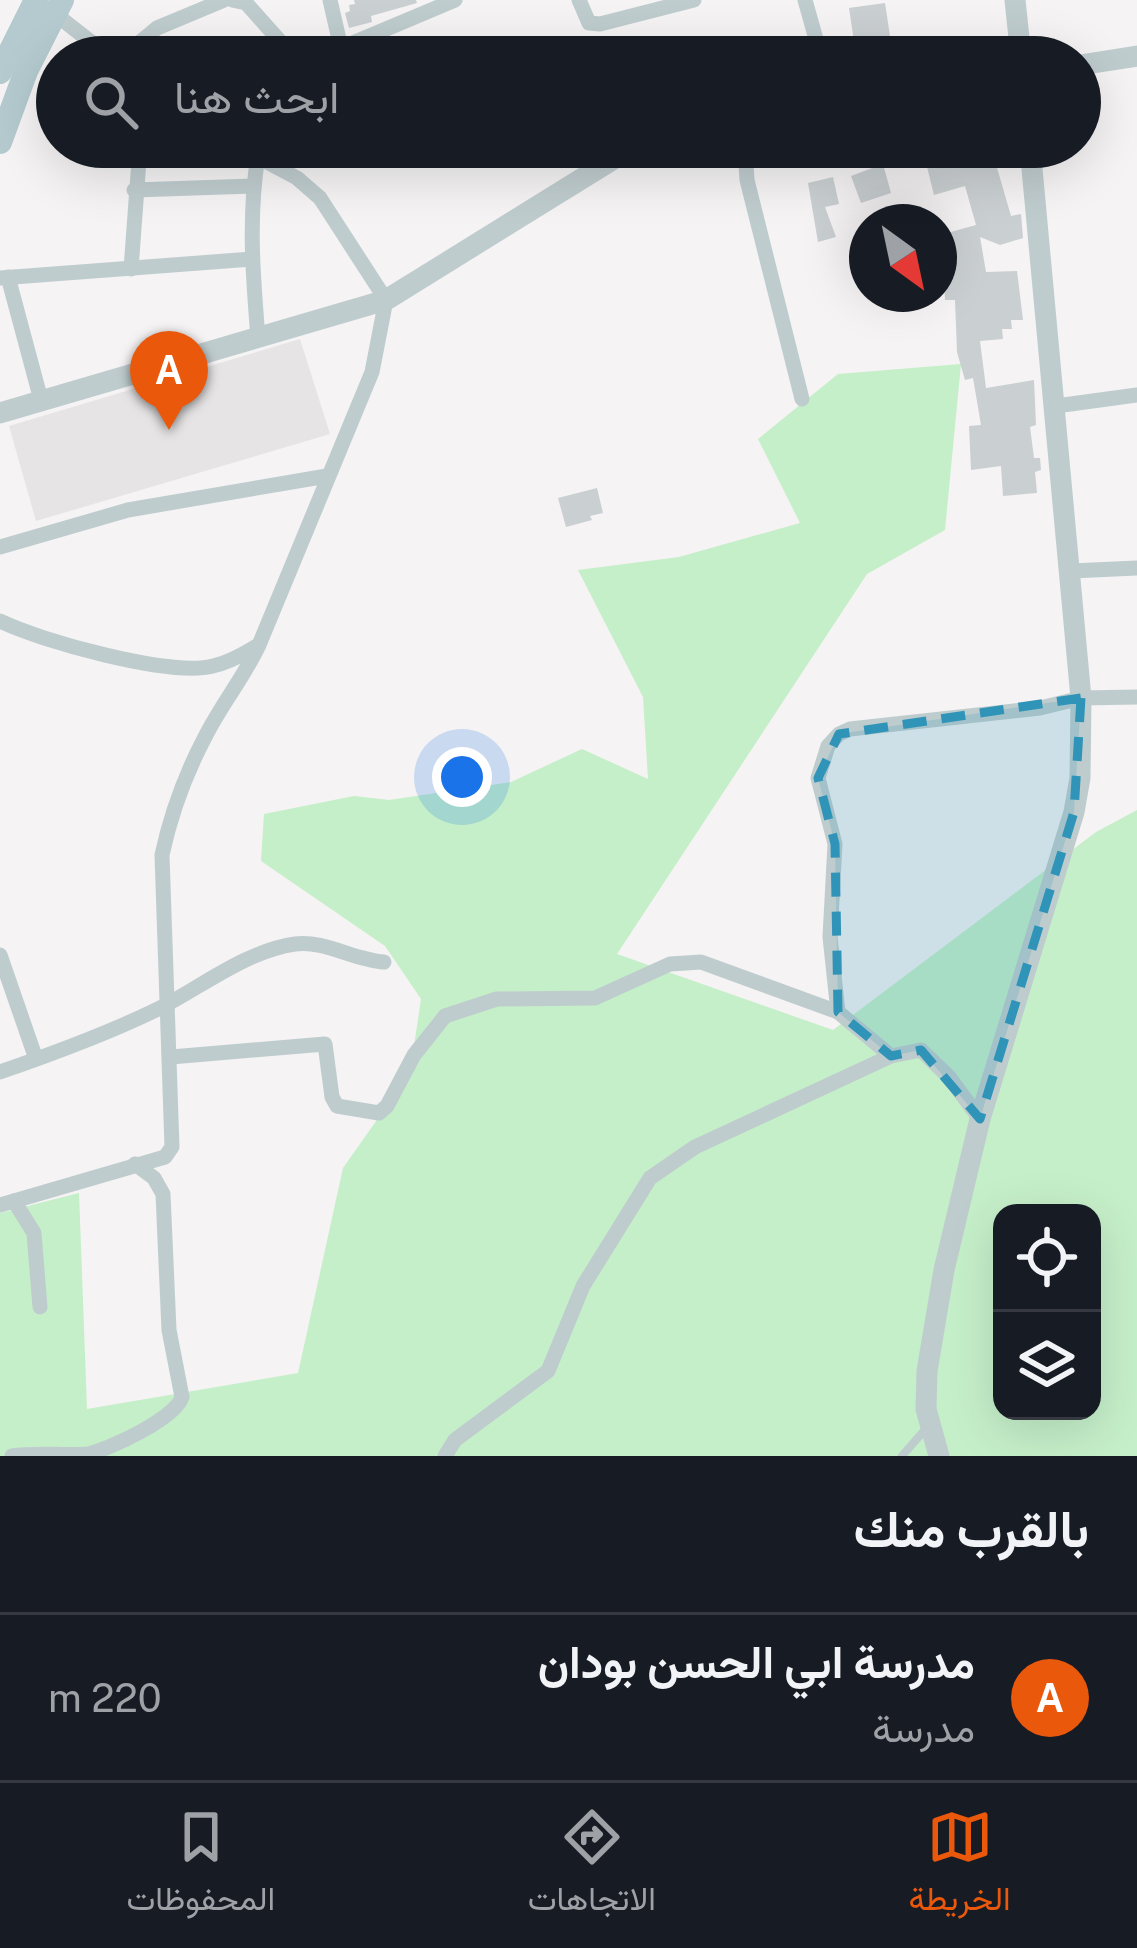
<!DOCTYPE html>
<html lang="ar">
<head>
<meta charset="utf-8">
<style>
	:root { --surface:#171b24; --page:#20242c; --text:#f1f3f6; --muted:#9ea1a6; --line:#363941; --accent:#ea580c }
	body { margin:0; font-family:"Public Sans",Vazirmatn,sans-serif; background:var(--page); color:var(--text); direction:rtl }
	.controls { position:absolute; right:36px; bottom:36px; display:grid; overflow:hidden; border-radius:24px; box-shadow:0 12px 48px #0002 }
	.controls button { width:108px; height:108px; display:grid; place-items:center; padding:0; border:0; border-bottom:3px solid var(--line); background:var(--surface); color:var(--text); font:60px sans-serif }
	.compass { position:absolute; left:849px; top:204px; width:108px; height:108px; border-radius:50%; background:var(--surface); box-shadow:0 12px 48px #0002; rotate:147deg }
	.you { position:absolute; left:462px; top:777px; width:42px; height:42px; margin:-30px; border:9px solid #fff; border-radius:50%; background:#1a73e8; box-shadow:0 0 0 18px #1a73e833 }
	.badge { display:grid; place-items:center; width:78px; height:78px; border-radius:50%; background:var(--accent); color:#fff; font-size:39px; font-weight:700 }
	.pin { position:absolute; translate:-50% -99px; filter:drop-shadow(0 3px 6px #0008) }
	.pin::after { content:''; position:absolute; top:63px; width:42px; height:36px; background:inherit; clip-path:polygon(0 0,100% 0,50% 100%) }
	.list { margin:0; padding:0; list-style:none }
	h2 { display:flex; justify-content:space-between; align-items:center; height:156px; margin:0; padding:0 48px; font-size:51px }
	h2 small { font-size:39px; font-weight:400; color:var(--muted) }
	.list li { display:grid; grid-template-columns:78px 1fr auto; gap:36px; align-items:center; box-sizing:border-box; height:168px; padding:0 48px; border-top:3px solid var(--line) }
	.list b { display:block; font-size:45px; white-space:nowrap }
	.list p { margin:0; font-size:39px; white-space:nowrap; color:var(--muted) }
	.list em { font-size:39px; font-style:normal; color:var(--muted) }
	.icon { flex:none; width:66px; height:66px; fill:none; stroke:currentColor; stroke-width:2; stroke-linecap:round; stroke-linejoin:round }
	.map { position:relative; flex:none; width:1137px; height:1456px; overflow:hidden; direction:ltr }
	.search { position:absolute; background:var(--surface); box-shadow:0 12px 48px #0002; left:36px; right:36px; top:36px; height:132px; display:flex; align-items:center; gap:30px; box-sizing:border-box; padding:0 42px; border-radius:66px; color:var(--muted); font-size:45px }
	.sheet { height:324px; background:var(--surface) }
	nav { display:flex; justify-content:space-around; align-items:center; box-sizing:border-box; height:168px; border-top:3px solid var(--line); background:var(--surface); font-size:33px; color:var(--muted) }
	nav a { display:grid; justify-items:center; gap:6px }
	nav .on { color:var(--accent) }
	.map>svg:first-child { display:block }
	.education { fill:#e6e4e5 }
	.green { fill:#c5efc9; fill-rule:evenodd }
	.building { fill:#cacfd2 }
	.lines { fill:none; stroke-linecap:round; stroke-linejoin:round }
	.service { stroke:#bfccce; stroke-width:8 }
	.minor { stroke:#bfccce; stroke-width:15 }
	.tertiary { stroke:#bfccce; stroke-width:21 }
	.primary { stroke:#b4cacf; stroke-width:24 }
	.marked { fill:#3094b8; fill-opacity:0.2; stroke:#3094b8; stroke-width:9; stroke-dasharray:24 15; stroke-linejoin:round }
</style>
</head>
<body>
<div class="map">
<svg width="1137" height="1456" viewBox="0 0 1137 1456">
	<rect width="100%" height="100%" fill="#f5f3f3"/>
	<!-- education -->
	<path class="education" d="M300 339 330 434 36 521 9 426Z"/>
	<!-- green -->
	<path class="green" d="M961 364 945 530 867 574 617 954 833 1030 1096 832 1137 810V1456H0V1213L79 1193 87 1409 298 1373 343 1168 410 1073 421 999 385 946 261 861 264 814 354 796 389 800 511 782 582 749 648 779 643 697 578 570 679 557 800 523 758 439 838 374ZM1002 1213H1092V1411H1002Z"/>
	<!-- building -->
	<g class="building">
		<path d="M354 0H416L417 3 371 16 372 22 349 28 345 13 350 11 349 5 355 4Z"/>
		<path d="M885 3 890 36 854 41 849 8Z"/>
		<path d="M942 40 944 57H910L909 44Z"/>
		<path d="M922 147H991L1011 216 1021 214 1023 238 1000 245 980 237 986 272 1017 271 1023 320H1011L1012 329H1002L1003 339 980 341 986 388 1034 380 1036 425 1030 427 1034 458H1040L1041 470 1035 472 1037 493 1003 496 1001 466 971 470 969 426 981 425 973 378 965 380 957 352 955 300H945L944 277H952L951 269H955L947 233 976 225 965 186 934 195Z"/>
		<path d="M883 164 891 193 861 203 851 176Z"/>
		<path d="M833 177 839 204 825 207 836 237 818 242 808 183Z"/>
		<path d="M597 488 603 513 590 516 592 520 566 527 558 498Z"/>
	</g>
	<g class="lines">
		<!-- service -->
		<path class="service" d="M902 1456 929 1425"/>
		<!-- minor -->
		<g class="minor">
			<path d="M232 0 246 3 294 57"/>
			<path d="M330 0 341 48 455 0"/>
			<path d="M579 0 589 23 600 24 694 0"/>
			<path d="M805 0 821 57"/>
			<path d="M54 13 110 57"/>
			<path d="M122 57 157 28 224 0"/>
			<path d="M323 57 341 48"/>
			<path d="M745 147 747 180 802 399"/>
			<path d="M258 156C248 217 253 277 258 338"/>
			<path d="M134 190 253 186"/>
			<path d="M131 269 140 147"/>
			<path d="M8 277 41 400"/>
			<path d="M0 278 252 259"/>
			<path d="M1056 406 1137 395"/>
			<path d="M0 547 128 510 327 476"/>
			<path d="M1071 571 1137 568"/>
			<path d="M0 621C41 641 170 677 213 666 228 663 244 654 257 646"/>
			<path d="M0 955 36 1059"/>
			<path d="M891 1056 838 1012 830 937 835 844 818 778 828 746 839 734 850 729 1040 708 1081 698 1137 697"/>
			<path d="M171 1057 325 1044 332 1097 337 1106 379 1113 387 1106 414 1055 445 1016 497 999 595 998 670 964 701 962 838 1012"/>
			<path d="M0 1072C55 1053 110 1033 162 1007 204 985 247 951 295 944 325 940 353 960 384 962"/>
			<path d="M14 1201 34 1233 40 1307"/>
			<path d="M0 1205 165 1157 172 1147 162 855C171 813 185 775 205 737 221 705 244 677 259 645L372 372 386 300 320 198 297 178 239 147"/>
			<path d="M12 1456C37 1452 63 1456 88 1454 110 1449 176 1418 182 1397L169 1330 163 1194 154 1178 135 1164"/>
			<path d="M445 1456 455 1440 548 1371 583 1286 650 1178 695 1147 891 1056 921 1050 949 1077 980 1119"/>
		</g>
		<!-- tertiary -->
		<g class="tertiary">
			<path d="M1015 0 1021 57"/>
			<path d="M1080 65 1137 56"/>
			<path d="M0 413 386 300 633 147"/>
			<path d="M939 1456 926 1409 927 1371 944 1270 980 1119 1074 812 1080 778 1081 698 1030 147"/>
		</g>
		<!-- primary -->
		<g class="primary">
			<path d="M0 72 36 0"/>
			<path d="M0 142 26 71 62 0"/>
		</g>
	</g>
	<!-- marked area -->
	<path class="marked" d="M1081 698 1074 812 980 1119 921 1050 891 1056 838 1012 835 844 818 778 839 734Z"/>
</svg>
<div class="controls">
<button><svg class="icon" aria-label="locate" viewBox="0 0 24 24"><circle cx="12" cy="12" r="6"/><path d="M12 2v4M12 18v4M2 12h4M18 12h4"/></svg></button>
<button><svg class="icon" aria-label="layers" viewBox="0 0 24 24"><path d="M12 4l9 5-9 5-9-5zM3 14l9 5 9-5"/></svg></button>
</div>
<svg class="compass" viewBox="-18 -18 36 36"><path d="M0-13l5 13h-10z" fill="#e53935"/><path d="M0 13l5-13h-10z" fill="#9ea1a6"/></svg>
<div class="you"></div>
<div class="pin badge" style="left:169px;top:430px">A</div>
<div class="search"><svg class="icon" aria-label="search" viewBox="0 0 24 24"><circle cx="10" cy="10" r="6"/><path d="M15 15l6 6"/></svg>ابحث هنا</div>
</div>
<section class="sheet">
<h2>بالقرب منك<small></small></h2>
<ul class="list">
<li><span class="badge">A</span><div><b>مدرسة ابي الحسن بودان</b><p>مدرسة</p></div><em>220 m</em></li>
</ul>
</section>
<nav>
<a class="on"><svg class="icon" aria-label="map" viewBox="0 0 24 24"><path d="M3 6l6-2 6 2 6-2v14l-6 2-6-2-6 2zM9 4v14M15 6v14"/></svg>الخريطة</a>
<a><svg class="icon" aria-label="directions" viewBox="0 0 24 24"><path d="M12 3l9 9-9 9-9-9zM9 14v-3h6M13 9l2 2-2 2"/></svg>الاتجاهات</a>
<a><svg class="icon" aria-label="saved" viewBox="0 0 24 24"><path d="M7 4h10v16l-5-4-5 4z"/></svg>المحفوظات</a>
</nav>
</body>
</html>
